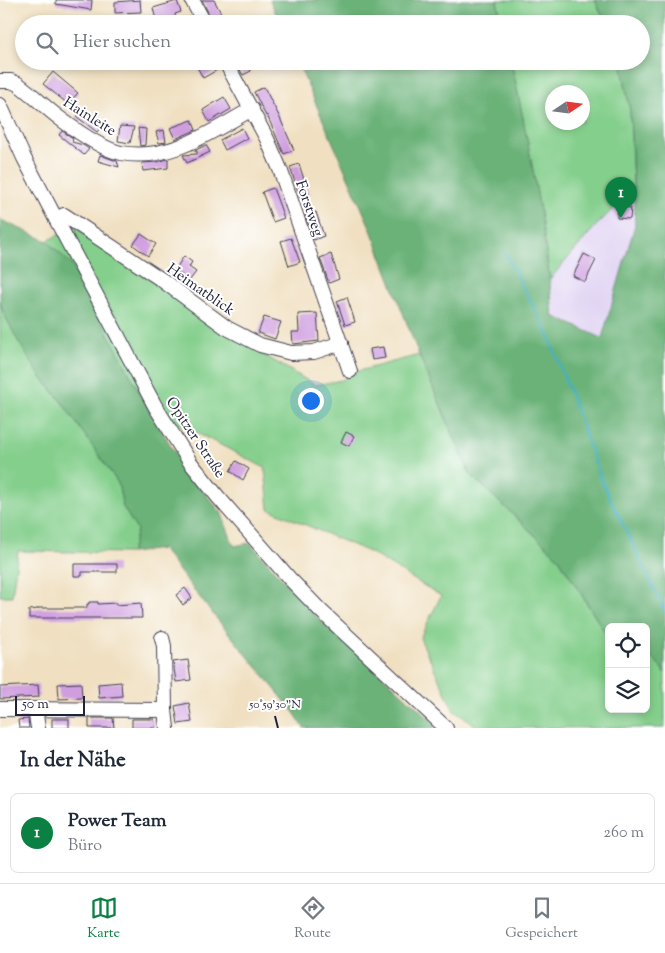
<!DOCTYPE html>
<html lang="de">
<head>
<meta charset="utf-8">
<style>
	:root { --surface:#fff; --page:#f6f6f7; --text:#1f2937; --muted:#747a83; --line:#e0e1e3; --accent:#0b8043 }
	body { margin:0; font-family:"Sorts Mill Goudy",serif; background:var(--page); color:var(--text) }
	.controls { position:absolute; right:15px; bottom:15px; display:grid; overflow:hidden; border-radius:8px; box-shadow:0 2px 8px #0003 }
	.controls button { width:45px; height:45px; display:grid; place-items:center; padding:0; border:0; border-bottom:1px solid var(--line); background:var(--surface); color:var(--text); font:25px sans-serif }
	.compass { position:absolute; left:545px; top:85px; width:45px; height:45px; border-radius:50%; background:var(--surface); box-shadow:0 2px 8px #0003; rotate:77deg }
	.scale { position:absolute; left:15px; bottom:12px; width:70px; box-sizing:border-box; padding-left:5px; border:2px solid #22223b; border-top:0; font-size:14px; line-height:18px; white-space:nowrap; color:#22223b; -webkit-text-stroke:4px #fff; paint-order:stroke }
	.you { position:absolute; left:310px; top:400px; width:18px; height:18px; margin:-12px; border:4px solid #fff; border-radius:50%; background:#1a73e8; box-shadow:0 0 0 8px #1a73e833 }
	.badge { display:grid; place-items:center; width:32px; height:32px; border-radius:50%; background:var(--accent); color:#fff; font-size:16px; font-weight:700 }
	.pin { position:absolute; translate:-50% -41px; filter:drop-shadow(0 1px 2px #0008) }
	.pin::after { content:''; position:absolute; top:26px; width:18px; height:15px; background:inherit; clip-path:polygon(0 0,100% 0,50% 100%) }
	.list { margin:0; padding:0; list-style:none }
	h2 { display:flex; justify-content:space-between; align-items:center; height:65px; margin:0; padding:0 20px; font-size:21px }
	h2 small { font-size:16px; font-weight:400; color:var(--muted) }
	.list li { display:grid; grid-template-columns:32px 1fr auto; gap:15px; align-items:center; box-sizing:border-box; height:80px; margin:0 10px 10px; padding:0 10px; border:1px solid var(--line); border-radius:8px }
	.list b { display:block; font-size:19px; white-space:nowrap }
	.list p { margin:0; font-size:16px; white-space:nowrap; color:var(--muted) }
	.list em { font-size:16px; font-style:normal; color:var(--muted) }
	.icon { flex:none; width:28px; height:28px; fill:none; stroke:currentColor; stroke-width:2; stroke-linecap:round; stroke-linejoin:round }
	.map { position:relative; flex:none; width:665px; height:728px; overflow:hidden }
	.search { position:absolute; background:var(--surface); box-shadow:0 2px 8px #0003; left:15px; right:15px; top:15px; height:55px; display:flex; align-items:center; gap:12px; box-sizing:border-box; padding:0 18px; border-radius:28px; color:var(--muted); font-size:19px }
	.sheet { height:155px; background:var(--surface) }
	nav { display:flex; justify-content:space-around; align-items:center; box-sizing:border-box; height:70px; border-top:1px solid var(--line); background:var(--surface); font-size:14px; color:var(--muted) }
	nav a { display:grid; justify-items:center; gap:2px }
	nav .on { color:var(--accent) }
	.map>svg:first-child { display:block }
	.built { fill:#e1d4f3 }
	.green { fill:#84cf8c; stroke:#537864; fill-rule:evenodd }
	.forest { fill:#6bb278; stroke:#466a5a }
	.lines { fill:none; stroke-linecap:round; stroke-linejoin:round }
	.stream { stroke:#43b1c0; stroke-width:2.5 }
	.building { fill:#cf9edf }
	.minor-casing { stroke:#413e4f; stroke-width:16 }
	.minor { stroke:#fff; stroke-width:14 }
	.ticks { fill:none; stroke:#22223b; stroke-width:2 }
	.labels { text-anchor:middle; stroke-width:4; stroke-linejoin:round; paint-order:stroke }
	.street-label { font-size:15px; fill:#22223b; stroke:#fff }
	.ticks-label { font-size:12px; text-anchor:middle; fill:#22223b; stroke:#fff; stroke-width:4; stroke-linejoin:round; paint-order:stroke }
</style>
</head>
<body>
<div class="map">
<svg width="665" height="728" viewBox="0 0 665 728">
	<rect width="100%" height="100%" fill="#fff"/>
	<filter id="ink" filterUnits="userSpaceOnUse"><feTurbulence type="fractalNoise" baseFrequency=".02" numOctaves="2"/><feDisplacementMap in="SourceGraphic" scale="10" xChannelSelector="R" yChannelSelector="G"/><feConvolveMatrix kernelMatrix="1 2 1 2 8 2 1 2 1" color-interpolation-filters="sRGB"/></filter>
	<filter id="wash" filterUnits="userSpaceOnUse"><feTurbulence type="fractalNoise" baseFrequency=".0096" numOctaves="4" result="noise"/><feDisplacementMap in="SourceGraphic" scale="20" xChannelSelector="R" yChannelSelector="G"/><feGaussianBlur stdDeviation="1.12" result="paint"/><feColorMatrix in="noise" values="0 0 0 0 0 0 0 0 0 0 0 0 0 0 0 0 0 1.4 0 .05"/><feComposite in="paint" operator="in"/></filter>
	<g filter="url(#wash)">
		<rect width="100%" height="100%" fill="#f0e0c1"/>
		<!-- built -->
		<path class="built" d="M633 189 635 225 603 338 553 316 550 279 594 228Z"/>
		<!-- green -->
		<g class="green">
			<path d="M497 0H595L606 24H502Z"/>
			<path d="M511 61H621L630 111 633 189 594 228 550 279C540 206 527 134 511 61ZM552 92H582V122H552Z"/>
			<path d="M74 226 158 281 259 352 315 385 342 380 355 372 419 355 470 474 558 557 606 634 609 636V709H646V655L655 660 665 673V728H478L469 720 454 711 420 638 441 596 371 553 269 509 265 468 213 441 149 410 71 264 47 241Z"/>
			<path d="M0 301 3 312 40 376 79 423 118 483 123 507 137 530 131 553 18 551 12 596H0Z"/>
		</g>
		<!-- forest -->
		<g class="forest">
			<path d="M270 0H497L502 24H280Z"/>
			<path d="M595 0H665V673L655 660 646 655V627H609V636L606 634 558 557 470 474 419 355 370 227 297 61H511C529 145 546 230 553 316L602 338 635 225 630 111 621 61H641V24H606Z"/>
			<path d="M0 218 1 220 47 241 71 264 149 410 190 477 221 512 234 546 250 543 315 615 440 728H304L293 711 208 608 162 549 131 553 137 530 123 507 118 483 59 398 40 376 18 341 3 312 0 301Z"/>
		</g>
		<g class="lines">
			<!-- stream -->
			<path class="stream" d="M505 253 547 332 573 400 602 482 642 563 665 612"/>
		</g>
		<g id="blocks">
			<!-- building -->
			<g class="building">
				<path d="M56 0H92L91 10 56 4Z"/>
				<path d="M140 0 141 12 115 13V2Z"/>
				<path d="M202 0H214L227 24H214Z"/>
				<path d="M177 1 181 12 175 14 177 24H164L163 18 156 20 153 8Z"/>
				<path d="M203 61H216L219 69 203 78 196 65Z"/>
				<path d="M235 61H246L251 71 243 75Z"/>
				<path d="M53 72 78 93 68 104 43 84Z"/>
				<path d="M264 87 279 116 294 150 284 154 267 115 266 116 254 92Z"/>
				<path d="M224 97 231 109 209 122 203 110Z"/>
				<path d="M83 108 104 123 97 132 77 117Z"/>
				<path d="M192 120 196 130 175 139 170 128Z"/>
				<path d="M120 126 134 127 130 143 118 141Z"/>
				<path d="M138 128 146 129 145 145 140 146Z"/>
				<path d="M242 128 247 138 225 150 220 140Z"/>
				<path d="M164 130 166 142 159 143 156 132Z"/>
				<path d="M62 131 73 138 72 142 83 145 89 149 84 155 59 135Z"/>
				<path d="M206 145 210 152 187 163 183 155 197 154V151H194Z"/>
				<path d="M100 155 117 161 119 167 98 161Z"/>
				<path d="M168 159V168L143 171 142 163 157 162Z"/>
				<path d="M299 164 309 195 300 198 290 167Z"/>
				<path d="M273 188 284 218 273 222 262 192Z"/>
				<path d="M618 207 631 208 630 219 617 218Z"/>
				<path d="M316 212 324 236 314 240 305 215Z"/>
				<path d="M141 234 156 244 148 256 133 245Z"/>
				<path d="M291 238 300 262 289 266 281 241Z"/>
				<path d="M331 254 339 279 329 283 320 258Z"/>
				<path d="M584 254 596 260 585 282 573 276Z"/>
				<path d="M184 256 192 262 189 267 196 272 186 285 179 280 182 275 175 270Z"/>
				<path d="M347 297 355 322 345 325 337 301Z"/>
				<path d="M317 313 319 341 293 344 292 332H299L298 314Z"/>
				<path d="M264 317 281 322 275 339 258 333Z"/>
				<path d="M383 347 385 358 372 360 370 349Z"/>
				<path d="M346 432 354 436 349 446 341 442Z"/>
				<path d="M236 461 249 469 243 480 230 471Z"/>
				<path d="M74 564H117V572H82V576H74Z"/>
				<path d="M185 588 192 598 183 605 176 595Z"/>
				<path d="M89 602H98V604L116 603V605L141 603 142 618H29V610L38 609V608H87V604H89Z"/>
				<path d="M188 660 191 680 176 682 173 662Z"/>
				<path d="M121 682 122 696 99 698 98 684Z"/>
				<path d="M81 683 82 698 59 699 58 684Z"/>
				<path d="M38 685 39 697 0 699V687Z"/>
				<path d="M189 703 192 722 178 724 175 706Z"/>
				<path d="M89 718H113L114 728H89Z"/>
				<path d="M28 719 29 728H19L18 720Z"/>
				<rect x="52" y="719" width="17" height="9"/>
				<path d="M132 719H154L155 728H132Z"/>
			</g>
		</g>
	</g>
	<g filter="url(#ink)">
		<use href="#blocks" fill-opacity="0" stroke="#413e4f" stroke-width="1"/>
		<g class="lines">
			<!-- minor casing -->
			<g class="minor-casing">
				<g id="minor">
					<path d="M192 0 205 24"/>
					<path d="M225 61 267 139 280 169 350 371"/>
					<path d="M0 81H11L18 84C33 95 47 109 62 120 78 132 102 149 121 153 170 162 212 131 252 109"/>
					<path d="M0 105 24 158 59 225 155 406 190 462 218 497 290 579 321 611 446 728"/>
					<path d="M56 219 64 215 162 280 227 328 260 345 291 353 314 352 341 343"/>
					<path d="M162 638 164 646 165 710 167 728"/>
					<path d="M0 709 165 710"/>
					<path d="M35 709 38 728"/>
				</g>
			</g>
			<!-- minor -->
			<use href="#minor" class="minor"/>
		</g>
	</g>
	<!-- ticks -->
	<path class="ticks" d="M275 716 278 728"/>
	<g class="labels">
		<!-- street labels -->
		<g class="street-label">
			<text transform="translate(90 116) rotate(32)" y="5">Hainleite</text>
			<text transform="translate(310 208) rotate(71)" y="5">Forstweg</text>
			<text transform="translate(201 289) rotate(35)" y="5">Heimatblick</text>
			<text transform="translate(196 437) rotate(56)" y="5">Opitzer Straße</text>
		</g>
	</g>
	<g class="ticks-label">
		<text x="275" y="708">50°59'30"N</text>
	</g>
</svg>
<div class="controls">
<button><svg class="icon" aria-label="locate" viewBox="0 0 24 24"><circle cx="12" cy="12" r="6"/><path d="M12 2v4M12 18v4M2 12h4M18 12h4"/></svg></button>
<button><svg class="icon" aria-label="layers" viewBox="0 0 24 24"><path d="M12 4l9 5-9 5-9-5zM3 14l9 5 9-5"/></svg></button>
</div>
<svg class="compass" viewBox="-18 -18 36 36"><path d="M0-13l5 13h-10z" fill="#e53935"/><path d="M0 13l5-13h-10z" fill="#747a83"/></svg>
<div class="scale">50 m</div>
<div class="you"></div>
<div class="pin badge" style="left:621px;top:218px">1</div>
<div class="search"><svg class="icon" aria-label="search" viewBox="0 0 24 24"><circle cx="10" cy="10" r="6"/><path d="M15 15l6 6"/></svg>Hier suchen</div>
</div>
<section class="sheet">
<h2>In der Nähe<small></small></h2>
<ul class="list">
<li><span class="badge">1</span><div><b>Power Team</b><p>Büro</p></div><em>260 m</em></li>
</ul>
</section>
<nav>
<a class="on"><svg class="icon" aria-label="map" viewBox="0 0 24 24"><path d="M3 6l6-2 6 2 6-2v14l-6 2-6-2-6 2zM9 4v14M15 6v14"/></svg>Karte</a>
<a><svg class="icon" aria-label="directions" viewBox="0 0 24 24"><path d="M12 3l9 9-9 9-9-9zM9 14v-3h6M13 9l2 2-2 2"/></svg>Route</a>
<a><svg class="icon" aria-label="saved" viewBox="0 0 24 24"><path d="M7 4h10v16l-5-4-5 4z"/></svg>Gespeichert</a>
</nav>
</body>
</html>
